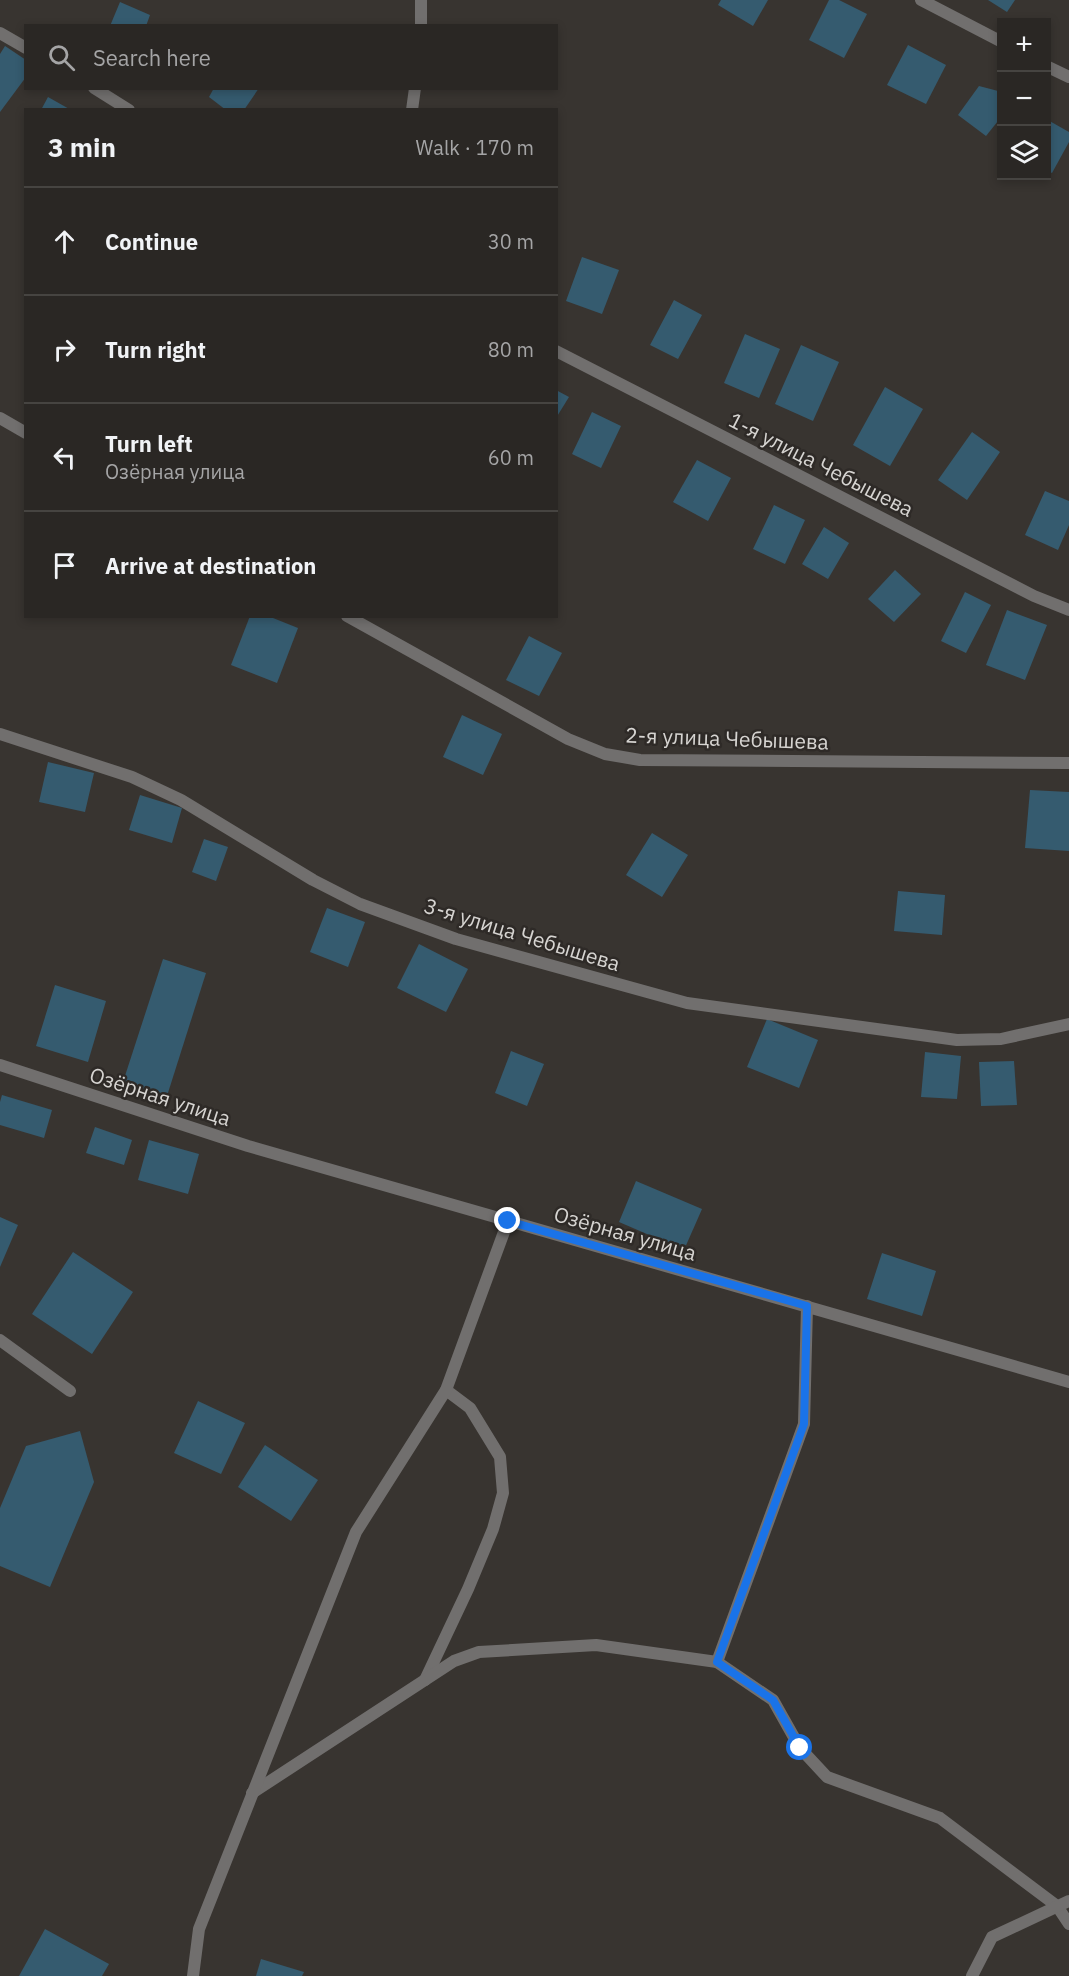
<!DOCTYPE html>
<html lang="en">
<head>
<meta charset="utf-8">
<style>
	:root { --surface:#2a2724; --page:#322f2c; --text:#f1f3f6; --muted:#a5a5a6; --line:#464441 }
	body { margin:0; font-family:"IBM Plex Sans",sans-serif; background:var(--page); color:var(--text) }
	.controls { position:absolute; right:18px; top:18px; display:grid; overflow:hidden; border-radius:0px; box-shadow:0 3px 9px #0003 }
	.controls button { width:54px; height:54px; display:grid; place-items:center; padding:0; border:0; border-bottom:2px solid var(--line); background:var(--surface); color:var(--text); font:30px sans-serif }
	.stop { position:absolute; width:18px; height:18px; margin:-14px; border:4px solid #1a73e8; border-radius:50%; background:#fff }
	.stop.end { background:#1a73e8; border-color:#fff; box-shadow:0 2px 6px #0008 }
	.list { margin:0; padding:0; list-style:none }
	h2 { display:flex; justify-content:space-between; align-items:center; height:78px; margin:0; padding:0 24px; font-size:26px }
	h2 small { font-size:20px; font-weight:400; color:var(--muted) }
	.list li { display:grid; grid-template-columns:39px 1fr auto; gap:18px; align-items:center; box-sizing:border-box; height:108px; padding:0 24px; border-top:2px solid var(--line) }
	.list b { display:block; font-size:22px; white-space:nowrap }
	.list p { margin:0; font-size:20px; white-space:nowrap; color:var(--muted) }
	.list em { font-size:20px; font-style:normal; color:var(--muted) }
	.icon { flex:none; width:33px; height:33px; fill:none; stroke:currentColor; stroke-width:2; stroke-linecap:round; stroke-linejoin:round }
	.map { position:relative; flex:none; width:1069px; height:1976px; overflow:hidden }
	.search { position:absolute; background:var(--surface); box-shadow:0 3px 9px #0003; left:24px; top:24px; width:534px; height:66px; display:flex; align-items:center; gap:15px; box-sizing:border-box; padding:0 21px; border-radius:0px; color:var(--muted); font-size:22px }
	.panel { position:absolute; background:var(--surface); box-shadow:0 3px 9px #0003; left:24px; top:108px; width:534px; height:510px; border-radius:0px }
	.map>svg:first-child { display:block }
	.building { fill:#355b6f }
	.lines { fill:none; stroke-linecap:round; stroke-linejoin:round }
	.service { stroke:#716f6e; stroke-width:12 }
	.minor { stroke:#716f6e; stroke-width:12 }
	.route { stroke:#1a73e8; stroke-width:8 }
	.labels { text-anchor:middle; stroke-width:5; stroke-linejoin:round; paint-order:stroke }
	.street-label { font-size:21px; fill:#d6d4d1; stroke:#2e2a27 }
</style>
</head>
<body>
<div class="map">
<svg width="1069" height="1976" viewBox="0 0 1069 1976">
	<rect width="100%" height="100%" fill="#383430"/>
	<!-- building -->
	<g class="building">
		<path d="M721 0H768L753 26 718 5Z"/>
		<path d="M829 0H839L867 14 844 58 809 40Z"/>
		<path d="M988 0H1015L1007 12Z"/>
		<path d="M120 2 150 15 146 26H110Z"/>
		<path d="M908 45 946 65 926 104 887 85Z"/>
		<path d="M5 46 26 60V77L0 112V54Z"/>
		<path d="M979 86 1002 92V116L986 136 958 115Z"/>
		<path d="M214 88H259L244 110H226L209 97Z"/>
		<path d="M48 97 71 110H41Z"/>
		<path d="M1046 119 1069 132V142L1052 173 1046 170Z"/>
		<path d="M582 257 619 270 602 314 566 301Z"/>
		<path d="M674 300 702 315 678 359 650 345Z"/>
		<path d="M745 334 780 349 759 398 724 383Z"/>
		<path d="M801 345 839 362 813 421 775 404Z"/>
		<path d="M885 387 923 409 890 466 853 445Z"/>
		<path d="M556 390 569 397 556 418Z"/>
		<path d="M592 412 621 426 601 468 572 454Z"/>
		<path d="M972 432 1000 452 967 500 938 480Z"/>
		<path d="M697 460 731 478 708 521 673 502Z"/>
		<path d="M1045 491 1069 501V525L1058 550 1025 535Z"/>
		<path d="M774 505 805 520 785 564 753 549Z"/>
		<path d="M824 527 849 543 828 579 802 564Z"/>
		<path d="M895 570 921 594 894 622 868 599Z"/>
		<path d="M965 592 991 605 966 653 941 641Z"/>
		<path d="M1007 610 1047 625 1025 680 986 665Z"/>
		<path d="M250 616H268L298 628 277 683 231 665Z"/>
		<path d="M529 636 562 653 539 696 506 680Z"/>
		<path d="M462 715 502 734 483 775 443 757Z"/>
		<path d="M48 762 94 773 85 812 39 802Z"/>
		<path d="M1030 790 1069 792V851L1025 848Z"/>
		<path d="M140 795 182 808 172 843 129 830Z"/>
		<path d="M652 833 688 855 662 897 626 875Z"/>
		<path d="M204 839 228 847 216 881 192 872Z"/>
		<path d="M898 891 945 895 942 935 894 931Z"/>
		<path d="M327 908 365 922 348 967 310 952Z"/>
		<path d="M419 944 468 969 446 1012 397 988Z"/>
		<path d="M163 959 206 973 167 1096 123 1082Z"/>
		<path d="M55 985 106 1001 88 1062 36 1046Z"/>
		<path d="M767 1019 818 1040 799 1088 747 1067Z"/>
		<path d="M511 1051 544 1064 527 1106 495 1093Z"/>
		<path d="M925 1052 961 1056 957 1099 921 1097Z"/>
		<path d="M1014 1061 1017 1105 981 1106 979 1062Z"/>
		<path d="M2 1095 52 1110 44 1138 0 1125V1102Z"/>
		<path d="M95 1127 132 1140 124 1165 86 1153Z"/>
		<path d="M149 1140 199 1154 188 1194 138 1180Z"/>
		<path d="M636 1181 702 1209 684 1250 619 1222Z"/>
		<path d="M0 1217 18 1225 0 1267Z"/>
		<path d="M73 1252 133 1292 92 1354 32 1314Z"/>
		<path d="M882 1253 936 1271 922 1316 867 1299Z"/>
		<path d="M198 1401 245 1423 221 1474 174 1453Z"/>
		<path d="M80 1431 94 1482 50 1587 0 1566V1508L26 1446Z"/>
		<path d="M265 1445 318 1480 291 1521 238 1487Z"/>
		<path d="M45 1929 109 1964 102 1976H19Z"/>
		<path d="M261 1959 304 1972 302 1976H256Z"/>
	</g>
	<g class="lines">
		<!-- service -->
		<path class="service" d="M0 1340 70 1391"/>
		<!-- minor -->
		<g class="minor">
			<path d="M921 0 1002 42"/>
			<path d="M421 26V0"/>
			<path d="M0 33 26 48"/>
			<path d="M1046 66 1069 77"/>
			<path d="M94 88 129 110"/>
			<path d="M412 110 415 88"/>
			<path d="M556 351 1034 596 1069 610"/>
			<path d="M0 418 26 433"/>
			<path d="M347 616 568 739 605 754 640 760 1069 763"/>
			<path d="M0 734 132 777 181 800 313 880 360 904 456 939 687 1003 957 1040 1001 1039 1069 1024"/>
			<path d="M0 1065 248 1146 1069 1382"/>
			<path d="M717 1662 804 1424 807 1306"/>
			<path d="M425 1680 468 1589 493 1529 503 1493 500 1457 470 1408 446 1390"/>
			<path d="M252 1793 454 1661 479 1652 596 1645 717 1662 773 1700 800 1748 827 1777 940 1818 1057 1906 1069 1924"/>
			<path d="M193 1976 199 1929 356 1532 446 1390 508 1221"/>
			<path d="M972 1976 992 1937 1069 1901"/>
		</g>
	</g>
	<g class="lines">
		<!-- route -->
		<path class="route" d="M508 1221 807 1306 804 1424 717 1662 773 1700 800 1748"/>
	</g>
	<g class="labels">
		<!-- street labels -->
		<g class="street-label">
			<text transform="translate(821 465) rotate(27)" y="7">1-я улица Чебышева</text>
			<text transform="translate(727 739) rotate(2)" y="7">2-я улица Чебышева</text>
			<text transform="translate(522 935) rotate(17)" y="7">3-я улица Чебышева</text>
			<text transform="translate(160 1097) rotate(18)" y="7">Озёрная улица</text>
			<text transform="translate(625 1234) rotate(16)" y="7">Озёрная улица</text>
		</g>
	</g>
</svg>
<div class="controls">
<button>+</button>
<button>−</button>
<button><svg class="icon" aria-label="layers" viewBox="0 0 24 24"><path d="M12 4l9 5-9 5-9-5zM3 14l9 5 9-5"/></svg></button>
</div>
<div class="stop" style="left:800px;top:1748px"></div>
<div class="stop end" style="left:508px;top:1221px"></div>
<div class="search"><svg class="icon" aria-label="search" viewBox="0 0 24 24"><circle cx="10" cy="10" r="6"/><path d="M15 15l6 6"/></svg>Search here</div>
<section class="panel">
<h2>3 min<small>Walk · 170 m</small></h2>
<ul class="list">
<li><svg class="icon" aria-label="ahead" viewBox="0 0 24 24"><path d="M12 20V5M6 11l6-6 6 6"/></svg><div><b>Continue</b></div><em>30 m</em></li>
<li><svg class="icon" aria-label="right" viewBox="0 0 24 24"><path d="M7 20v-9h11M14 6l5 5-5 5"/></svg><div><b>Turn right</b></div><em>80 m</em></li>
<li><svg class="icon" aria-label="left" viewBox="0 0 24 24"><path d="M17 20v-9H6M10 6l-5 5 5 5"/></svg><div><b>Turn left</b><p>Озёрная улица</p></div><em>60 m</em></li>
<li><svg class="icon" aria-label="arrive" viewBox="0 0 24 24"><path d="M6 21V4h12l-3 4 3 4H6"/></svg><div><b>Arrive at destination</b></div></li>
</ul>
</section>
</div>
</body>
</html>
